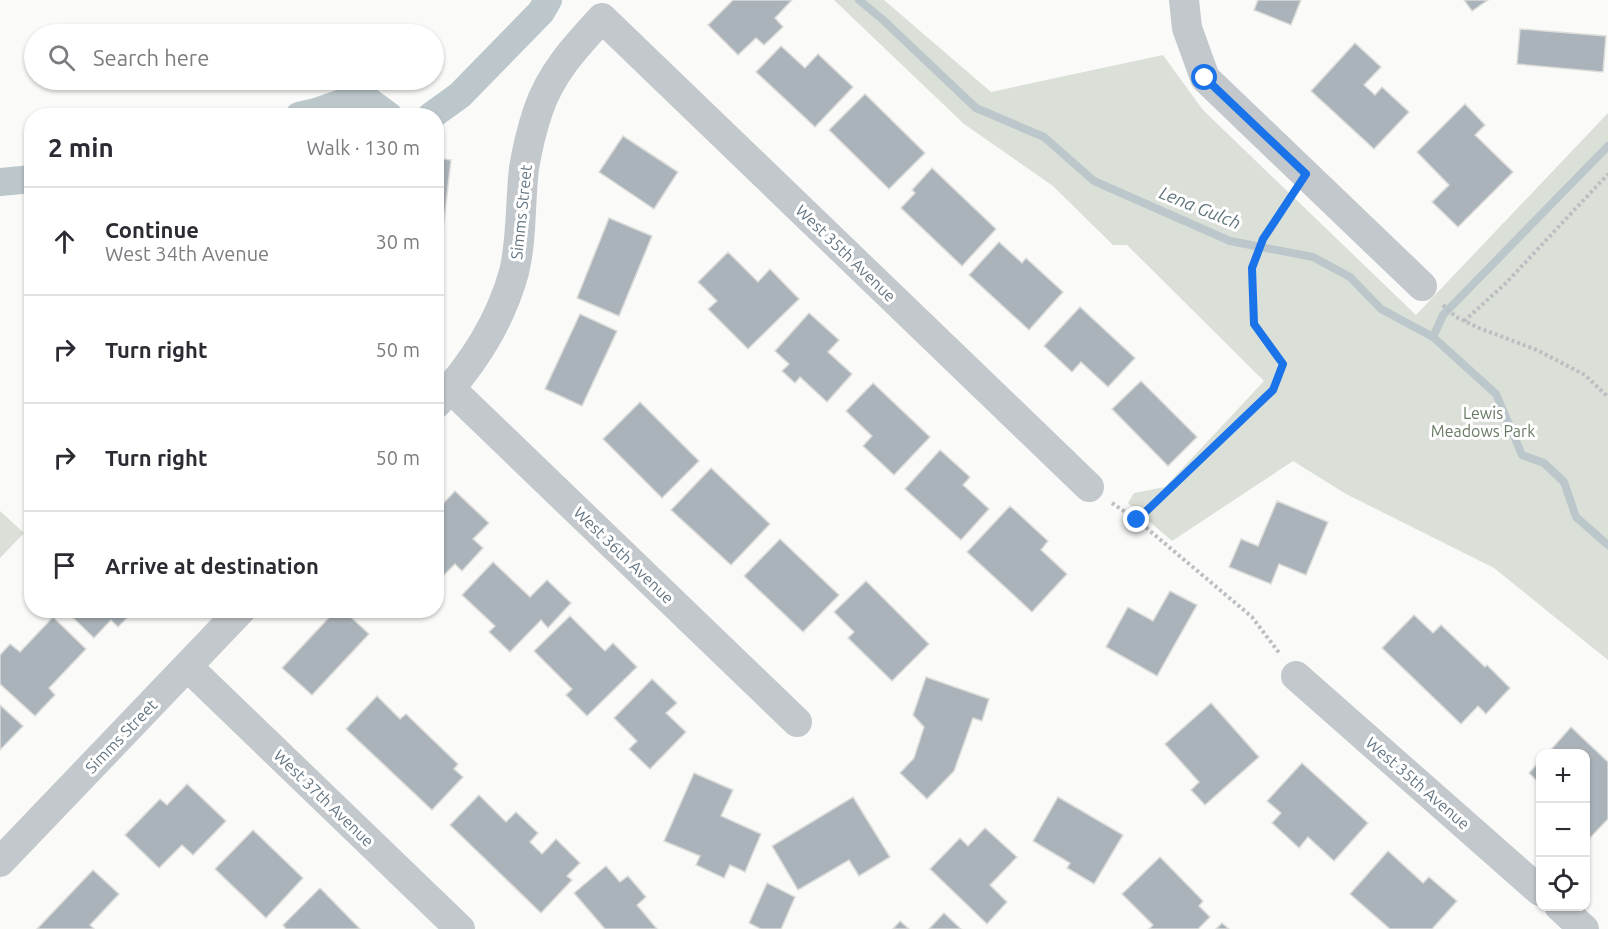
<!DOCTYPE html>
<html lang="en">
<head>
<meta charset="utf-8">
<style>
	:root { --surface:#fff; --page:#f2f2f3; --text:#2b2b33; --muted:#7c7c81; --line:#e1e1e2 }
	body { margin:0; font-family:Ubuntu,sans-serif; background:var(--page); color:var(--text) }
	.controls { position:absolute; right:18px; bottom:18px; display:grid; overflow:hidden; border-radius:12px; box-shadow:0 2px 4px #0004 }
	.controls button { width:54px; height:54px; display:grid; place-items:center; padding:0; border:0; border-bottom:2px solid var(--line); background:var(--surface); color:var(--text); font:30px sans-serif }
	.stop { position:absolute; width:18px; height:18px; margin:-14px; border:4px solid #1a73e8; border-radius:50%; background:#fff }
	.stop.end { background:#1a73e8; border-color:#fff; box-shadow:0 2px 6px #0008 }
	.list { margin:0; padding:0; list-style:none }
	h2 { display:flex; justify-content:space-between; align-items:center; height:78px; margin:0; padding:0 24px; font-size:26px }
	h2 small { font-size:20px; font-weight:400; color:var(--muted) }
	.list li { display:grid; grid-template-columns:39px 1fr auto; gap:18px; align-items:center; box-sizing:border-box; height:108px; padding:0 24px; border-top:2px solid var(--line) }
	.list b { display:block; font-size:22px; white-space:nowrap }
	.list p { margin:0; font-size:20px; white-space:nowrap; color:var(--muted) }
	.list em { font-size:20px; font-style:normal; color:var(--muted) }
	.icon { flex:none; width:33px; height:33px; fill:none; stroke:currentColor; stroke-width:2; stroke-linecap:round; stroke-linejoin:round }
	.map { position:relative; flex:none; width:1608px; height:929px; overflow:hidden }
	.search { position:absolute; background:var(--surface); box-shadow:0 2px 4px #0004; left:24px; top:24px; width:420px; height:66px; display:flex; align-items:center; gap:15px; box-sizing:border-box; padding:0 21px; border-radius:33px; color:var(--muted); font-size:22px }
	.panel { position:absolute; background:var(--surface); box-shadow:0 2px 4px #0004; left:24px; top:108px; width:420px; height:510px; border-radius:24px }
	.map>svg:first-child { display:block }
	.green { fill:#dadfd7 }
	.lines { fill:none; stroke-linecap:round; stroke-linejoin:round }
	.stream { stroke:#bbc7cb; stroke-width:8 }
	.canal { stroke:#bbc7cb; stroke-width:28 }
	.building { fill:#aab3b9; stroke:#dcdcda; stroke-width:1.5 }
	.path { stroke:#bbbfc2; stroke-width:4; stroke-dasharray:3 3; stroke-linecap:butt }
	.minor { stroke:#c3c8cc; stroke-width:30 }
	.route { stroke:#1a73e8; stroke-width:8 }
	.labels { text-anchor:middle; stroke-width:6; stroke-linejoin:round; paint-order:stroke }
	.street-label { font-size:16px; fill:#657683; stroke:#fff }
	.park-label { font-size:16px; fill:#687a64; stroke:#fff }
	.water-label { font-size:18px; font-style:italic; fill:#60757c; stroke:#fff }
</style>
</head>
<body>
<div class="map">
<svg width="1608" height="929" viewBox="0 0 1608 929">
	<rect width="100%" height="100%" fill="#fafaf8"/>
	<!-- green -->
	<g class="green">
		<path d="M834 0H884L991 92 1163 55 1203 110 1416 315 1608 113V660L1494 568 1346 494 1293 461 1172 541 1128 503 1134 493 1165 487 1264 381 1127 245H1113L1053 186 964 124Z"/>
		<path d="M0 511 24 533 0 558Z"/>
	</g>
	<g class="lines">
		<!-- stream -->
		<g class="stream">
			<path d="M859 0 882 19 976 108 1044 137 1094 181 1230 241 1313 257 1350 277 1381 309 1433 337 1496 394 1522 455 1544 463 1564 482 1576 517 1608 545"/>
			<path d="M1433 337 1443 315 1608 146"/>
		</g>
		<!-- canal -->
		<g class="canal">
			<path d="M299 116 316 112 362 96 389 116"/>
			<path d="M431 116 460 95 541 12 548 0"/>
			<path d="M0 182 32 179"/>
		</g>
	</g>
	<!-- building -->
	<g class="building">
		<path d="M733 0H792L775 18 783 27 764 45 756 38 738 55 708 25Z"/>
		<path d="M1258 0H1301L1291 25 1254 10Z"/>
		<path d="M1464 0H1488L1472 11Z"/>
		<path d="M1520 29 1606 36 1603 72 1517 64Z"/>
		<path d="M1355 43 1381 67 1364 85 1375 95 1382 87 1409 112 1374 149 1311 91Z"/>
		<path d="M781 46 805 68 818 54 853 87 815 127 756 72Z"/>
		<path d="M865 94 925 153 889 189 829 130Z"/>
		<path d="M1465 104 1485 125 1475 135 1513 172 1458 227 1432 202 1449 185 1417 152Z"/>
		<path d="M623 136 678 172 654 209 599 172Z"/>
		<path d="M436 158 451 160 440 255H436Z"/>
		<path d="M932 168 996 229 962 266 901 208 915 193 912 190Z"/>
		<path d="M609 218 652 236 619 316 577 298Z"/>
		<path d="M999 242 1022 263 1026 258 1063 292 1029 330 969 275Z"/>
		<path d="M728 252 758 282 770 269 799 299 748 349 708 309 717 301 698 282Z"/>
		<path d="M1080 307 1135 358 1108 387 1081 362 1072 372 1044 346Z"/>
		<path d="M809 313 839 340 828 352 852 374 827 402 800 377 795 383 782 371 789 364 775 351Z"/>
		<path d="M580 314 617 331 582 406 545 389Z"/>
		<path d="M1141 381 1197 437 1168 466 1112 409Z"/>
		<path d="M873 383 930 437 894 475 863 446 872 436 846 411Z"/>
		<path d="M640 402 699 461 662 498 603 439Z"/>
		<path d="M940 450 970 477 963 485 989 509 961 540 905 489Z"/>
		<path d="M711 468 770 524 731 565 671 510Z"/>
		<path d="M455 491 489 523 473 539 483 548 462 571 455 564 436 583V511Z"/>
		<path d="M1277 501 1328 522 1306 575 1279 564 1271 584 1229 567 1241 539 1258 546Z"/>
		<path d="M1010 506 1048 541 1041 550 1067 574 1032 612 967 552Z"/>
		<path d="M780 539 839 595 803 632 744 576Z"/>
		<path d="M493 562 530 597 547 580 571 603 548 628 541 620 510 652 489 632 495 626 462 595Z"/>
		<path d="M866 581 929 644 892 681 848 638 854 632 834 612Z"/>
		<path d="M1170 591 1197 605 1157 676 1106 647 1128 607 1153 621Z"/>
		<path d="M135 610 118 627 111 620 94 638 66 611Z"/>
		<path d="M336 610H343L369 634 312 695 282 668Z"/>
		<path d="M1414 615 1433 633 1441 625 1485 667 1487 665 1510 688 1486 714 1478 706 1461 724 1382 648Z"/>
		<path d="M570 616 605 651 613 643 637 667 587 716 566 695 572 689 534 651Z"/>
		<path d="M53 617 86 649 49 688 55 695 35 716 0 684V655L10 644 20 652Z"/>
		<path d="M926 677 989 699 982 721 973 718 954 771 927 799 900 773 914 758 924 727 913 715Z"/>
		<path d="M652 679 677 703 666 713 686 732 650 769 629 749 637 741 614 718Z"/>
		<path d="M377 696 400 719 406 714 458 764 454 769 463 777 432 810 346 729Z"/>
		<path d="M1211 703 1259 757 1205 805 1191 790 1199 782 1165 744Z"/>
		<path d="M0 705 23 726 0 750Z"/>
		<path d="M1571 727 1608 762V819L1587 841 1586 839V754H1547Z"/>
		<path d="M1540 761V784L1529 773Z"/>
		<path d="M1302 763 1368 823 1334 861 1308 837 1299 848 1272 823 1281 813 1267 801Z"/>
		<path d="M694 773 733 790 721 816 761 834 745 872 730 865 724 878 696 865 700 856 664 841Z"/>
		<path d="M187 784 226 821 193 855 182 845 159 868 125 835 160 799 167 805Z"/>
		<path d="M479 795 506 822 516 812 538 833 530 842 542 854 556 839 580 863 567 876 572 880 541 913 450 825Z"/>
		<path d="M853 797 890 857 859 876 849 860 798 890 772 846Z"/>
		<path d="M1058 797 1123 835 1094 884 1067 868 1070 863 1033 841Z"/>
		<path d="M985 828 1017 857 990 885 1007 902 987 924 930 869 960 838 968 846Z"/>
		<path d="M253 830 303 878 266 918 215 869Z"/>
		<path d="M1388 851 1423 883 1429 877 1457 901 1432 929H1390L1350 894Z"/>
		<path d="M1160 857 1203 901 1199 906 1210 917 1198 929H1149L1153 925 1122 894Z"/>
		<path d="M606 866 620 882 628 876 646 897 637 905 657 929H605L574 893Z"/>
		<path d="M93 870 119 894 90 925 94 929H37Z"/>
		<path d="M767 883 795 897 781 929H761L749 923Z"/>
		<path d="M320 888 360 929H286L283 925Z"/>
		<path d="M944 913 961 929H929Z"/>
		<path d="M900 921 909 929H893Z"/>
		<path d="M1222 923 1229 929H1216Z"/>
	</g>
	<g class="lines">
		<!-- path -->
		<g class="path">
			<path d="M1443 305 1456 317 1479 328 1537 350 1585 375 1608 397"/>
			<path d="M1464 321 1506 283 1608 174"/>
			<path d="M1112 503 1137 520 1252 617 1280 654"/>
			<path d="M1137 520 1273 390 1283 364 1254 324 1252 268 1263 239 1291 198"/>
		</g>
		<!-- minor -->
		<g class="minor">
			<path d="M1184 0 1187 28 1205 78 1422 286"/>
			<path d="M451 389 797 722"/>
			<path d="M436 404C472 366 500 323 514 272 522 239 520 203 524 168 527 150 532 129 538 111 550 74 576 46 602 18L1089 487"/>
			<path d="M188 667 460 929"/>
			<path d="M1296 676 1540 891"/>
			<path d="M0 862 241 610"/>
			<path d="M1559 906 1584 929"/>
		</g>
	</g>
	<g class="lines">
		<!-- route -->
		<path class="route" d="M1137 520 1273 390 1283 364 1254 324 1252 268 1263 239 1306 174 1205 78"/>
	</g>
	<g class="labels">
		<!-- street labels -->
		<g class="street-label">
			<text transform="translate(521 212) rotate(-84)" y="6">Simms Street</text>
			<text transform="translate(846 253) rotate(44)" y="6">West 35th Avenue</text>
			<text transform="translate(624 555) rotate(44)" y="6">West 36th Avenue</text>
			<text transform="translate(121 736) rotate(-46)" y="6">Simms Street</text>
			<text transform="translate(1418 783) rotate(41)" y="6">West 35th Avenue</text>
			<text transform="translate(324 798) rotate(44)" y="6">West 37th Avenue</text>
		</g>
		<!-- park labels -->
		<g class="park-label">
			<text x="1483" y="419">Lewis<tspan x="1483" dy="18">Meadows Park</tspan></text>
		</g>
		<!-- water labels -->
		<g class="water-label">
			<text transform="translate(1200 208) rotate(22)" y="6">Lena Gulch</text>
		</g>
	</g>
</svg>
<div class="controls">
<button>+</button>
<button>−</button>
<button><svg class="icon" aria-label="locate" viewBox="0 0 24 24"><circle cx="12" cy="12" r="6"/><path d="M12 2v4M12 18v4M2 12h4M18 12h4"/></svg></button>
</div>
<div class="stop" style="left:1205px;top:78px"></div>
<div class="stop end" style="left:1137px;top:520px"></div>
<div class="search"><svg class="icon" aria-label="search" viewBox="0 0 24 24"><circle cx="10" cy="10" r="6"/><path d="M15 15l6 6"/></svg>Search here</div>
<section class="panel">
<h2>2 min<small>Walk · 130 m</small></h2>
<ul class="list">
<li><svg class="icon" aria-label="ahead" viewBox="0 0 24 24"><path d="M12 20V5M6 11l6-6 6 6"/></svg><div><b>Continue</b><p>West 34th Avenue</p></div><em>30 m</em></li>
<li><svg class="icon" aria-label="right" viewBox="0 0 24 24"><path d="M7 20v-9h11M14 6l5 5-5 5"/></svg><div><b>Turn right</b></div><em>50 m</em></li>
<li><svg class="icon" aria-label="right" viewBox="0 0 24 24"><path d="M7 20v-9h11M14 6l5 5-5 5"/></svg><div><b>Turn right</b></div><em>50 m</em></li>
<li><svg class="icon" aria-label="arrive" viewBox="0 0 24 24"><path d="M6 21V4h12l-3 4 3 4H6"/></svg><div><b>Arrive at destination</b></div></li>
</ul>
</section>
</div>
</body>
</html>
